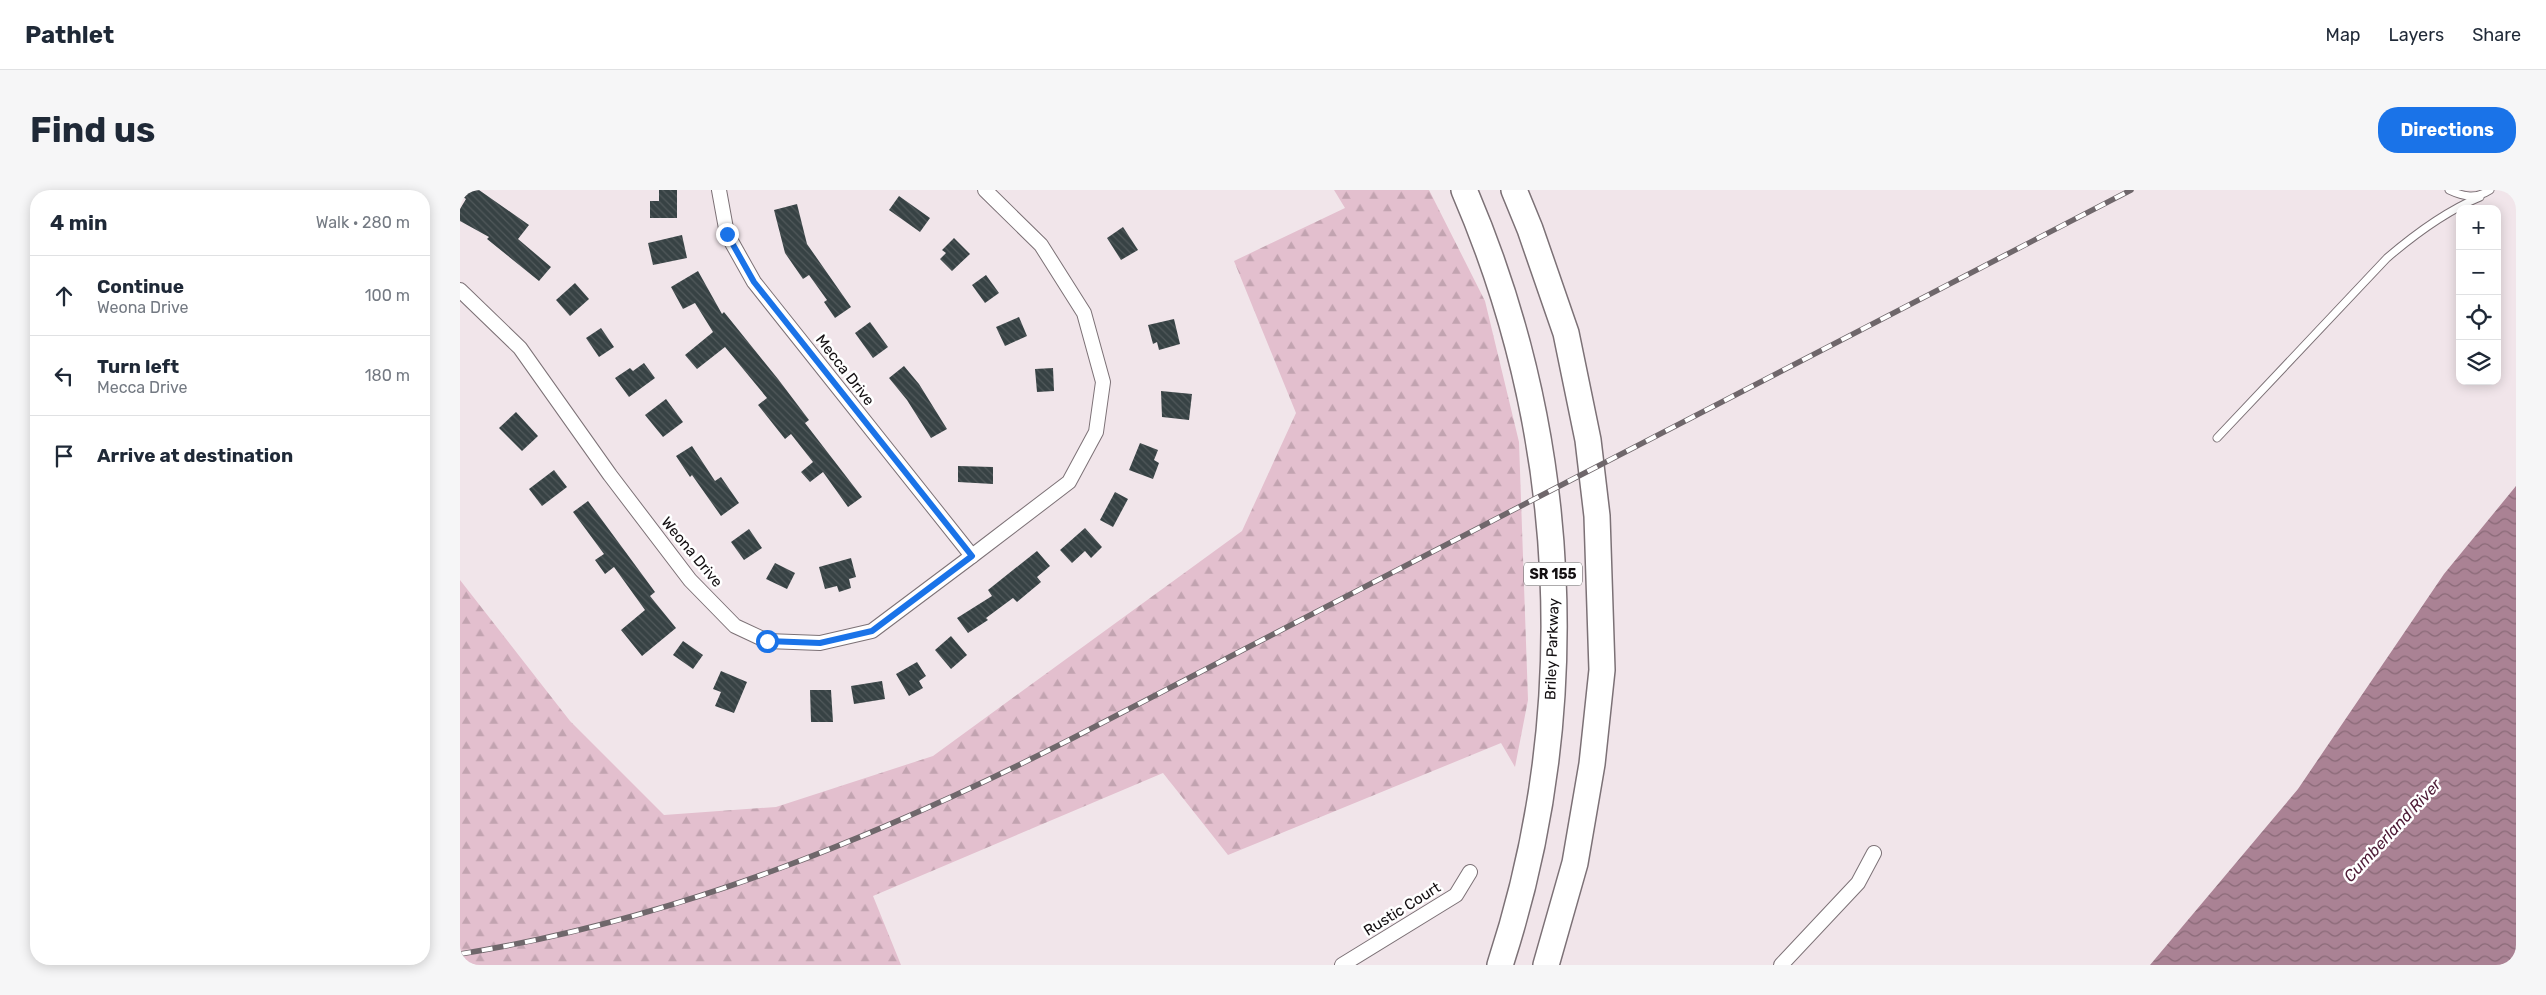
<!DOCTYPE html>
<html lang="en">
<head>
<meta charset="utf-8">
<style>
	:root { --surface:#fff; --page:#f6f6f7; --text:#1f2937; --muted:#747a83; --line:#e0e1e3; --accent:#1a73e8 }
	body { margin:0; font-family:Rubik,sans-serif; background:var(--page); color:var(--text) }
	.controls { position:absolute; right:15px; top:15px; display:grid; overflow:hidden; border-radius:10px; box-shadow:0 2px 12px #0003 }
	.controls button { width:45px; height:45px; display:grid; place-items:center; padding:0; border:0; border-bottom:1px solid var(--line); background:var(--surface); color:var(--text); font:25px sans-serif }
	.stop { position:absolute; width:15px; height:15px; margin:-11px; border:4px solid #1a73e8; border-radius:50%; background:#fff }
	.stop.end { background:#1a73e8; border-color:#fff; box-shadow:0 1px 5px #0008 }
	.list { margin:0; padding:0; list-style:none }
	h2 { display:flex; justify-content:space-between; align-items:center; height:65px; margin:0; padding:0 20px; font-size:21px }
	h2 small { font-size:16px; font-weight:400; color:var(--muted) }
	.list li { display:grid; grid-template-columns:32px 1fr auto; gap:15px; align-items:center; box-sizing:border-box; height:80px; padding:0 20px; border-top:1px solid var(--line) }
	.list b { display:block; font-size:19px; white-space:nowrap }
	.list p { margin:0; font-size:16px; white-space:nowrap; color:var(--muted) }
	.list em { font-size:16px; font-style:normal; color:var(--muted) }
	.icon { flex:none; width:28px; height:28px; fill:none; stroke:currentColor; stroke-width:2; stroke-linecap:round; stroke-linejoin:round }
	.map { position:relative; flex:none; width:2056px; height:775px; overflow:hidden; border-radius:20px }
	header { display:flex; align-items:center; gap:30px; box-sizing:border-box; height:70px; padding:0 25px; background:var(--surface); border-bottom:1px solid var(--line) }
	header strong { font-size:24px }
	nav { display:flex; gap:28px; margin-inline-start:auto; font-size:18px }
	.intro { display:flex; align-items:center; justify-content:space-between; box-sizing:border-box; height:120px; padding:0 30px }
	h1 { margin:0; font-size:35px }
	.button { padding:12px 22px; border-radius:20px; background:var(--accent); color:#fff; font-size:18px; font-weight:700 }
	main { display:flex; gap:30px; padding:0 30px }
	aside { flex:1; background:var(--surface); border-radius:20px; box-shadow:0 2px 12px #0003 }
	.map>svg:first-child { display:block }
	.forest { fill:url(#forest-firs) }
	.water { fill:url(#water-waves) }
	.building { fill:url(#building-back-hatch) }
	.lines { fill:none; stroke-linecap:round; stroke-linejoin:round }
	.lane-casing { stroke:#7c7176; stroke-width:9 }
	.street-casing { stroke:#7c7176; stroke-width:16 }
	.highway-casing { stroke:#7c7176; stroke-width:28 }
	.lane { stroke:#fff; stroke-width:7 }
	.street { stroke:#fff; stroke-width:14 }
	.highway { stroke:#fff; stroke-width:25 }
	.rail-casing { stroke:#6f676b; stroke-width:5.5 }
	.rail { stroke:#fff; stroke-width:4; stroke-dasharray:11; stroke-linecap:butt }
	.route { stroke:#1a73e8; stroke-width:6 }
	.labels { text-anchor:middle; stroke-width:5; stroke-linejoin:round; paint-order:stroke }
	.shield { fill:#fff; stroke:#5a5758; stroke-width:1 }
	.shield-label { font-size:14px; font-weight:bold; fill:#130f11 }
	.street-label { font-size:15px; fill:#130f11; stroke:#fff }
	.water-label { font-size:16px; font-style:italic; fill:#4d1a35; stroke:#fff }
</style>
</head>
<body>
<header>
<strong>Pathlet</strong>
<nav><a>Map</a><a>Layers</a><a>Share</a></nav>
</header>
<div class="intro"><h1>Find us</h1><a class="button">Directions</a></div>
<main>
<aside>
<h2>4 min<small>Walk · 280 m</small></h2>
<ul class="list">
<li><svg class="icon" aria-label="ahead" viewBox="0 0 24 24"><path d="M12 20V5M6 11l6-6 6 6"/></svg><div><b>Continue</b><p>Weona Drive</p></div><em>100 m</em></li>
<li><svg class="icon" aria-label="left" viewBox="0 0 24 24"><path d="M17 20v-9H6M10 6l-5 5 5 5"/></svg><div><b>Turn left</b><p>Mecca Drive</p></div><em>180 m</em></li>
<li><svg class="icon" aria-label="arrive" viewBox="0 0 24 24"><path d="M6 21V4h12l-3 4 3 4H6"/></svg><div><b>Arrive at destination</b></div></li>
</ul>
</aside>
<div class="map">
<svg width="2056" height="775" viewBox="0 0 2056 775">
	<defs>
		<pattern id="forest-firs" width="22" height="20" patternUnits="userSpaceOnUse" patternTransform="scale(1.25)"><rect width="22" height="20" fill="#e3bfce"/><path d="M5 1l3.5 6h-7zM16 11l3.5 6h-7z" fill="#c2a3b0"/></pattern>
		<pattern id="water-waves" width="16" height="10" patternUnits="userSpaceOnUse" patternTransform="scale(1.25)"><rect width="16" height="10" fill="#aa8294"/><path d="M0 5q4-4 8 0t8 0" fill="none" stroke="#896977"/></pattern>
		<pattern id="building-back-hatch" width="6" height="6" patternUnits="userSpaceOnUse" patternTransform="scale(1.25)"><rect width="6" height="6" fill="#374244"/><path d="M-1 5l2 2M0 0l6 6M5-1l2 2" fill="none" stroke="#51595b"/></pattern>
	</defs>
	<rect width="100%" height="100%" fill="#f1e5ea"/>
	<!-- forest -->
	<path class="forest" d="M874 0H969L1025 111 1059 252 1068 510 1055 577 1041 553 768 665 703 583 413 706 441 775H0V390L110 531 204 625 316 617 473 566 782 341 836 223 774 71 885 18Z"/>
	<!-- water -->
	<path class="water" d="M2056 296V775H1690L1838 599 1984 384Z"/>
	<!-- building -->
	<g class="building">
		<path d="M0 0H19L69 35 58 49 91 77 79 91 27 49 29 47 0 31V19L6 9 0 5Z"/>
		<path d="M199 0H217V28H190V11H199Z"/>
		<path d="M439 6 470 28 460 42 429 20Z"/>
		<path d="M337 14 347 54 391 117 375 128 364 112 367 110 349 85 343 89 325 63 314 20Z"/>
		<path d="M663 37 678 60 661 70 647 48Z"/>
		<path d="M222 45 227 68 193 75 188 53Z"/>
		<path d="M494 48 510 64 492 81 480 69 486 63 482 60Z"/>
		<path d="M238 81 262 124 264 122 318 189 349 230 345 233 402 307 388 317 363 282 350 292 341 282 353 272 331 244 325 249 298 215 307 208 265 157 237 179 225 165 253 142 235 113 223 119 211 97Z"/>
		<path d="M526 85 539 103 525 113 512 95Z"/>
		<path d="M115 93 129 109 110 126 96 110Z"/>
		<path d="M559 127 567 146 545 156 536 137Z"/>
		<path d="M714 129 720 154 699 160 697 152 693 154 688 135Z"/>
		<path d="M410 132 428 157 413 168 395 143Z"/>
		<path d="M141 138 154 157 139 167 126 148Z"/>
		<path d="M184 173 195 188 169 207 155 188 170 178 173 181Z"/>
		<path d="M444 176 459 194 487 239 471 248 447 210 429 188Z"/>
		<path d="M593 178 594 201 577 202 575 179Z"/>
		<path d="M701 201 732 204 729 230 702 227Z"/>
		<path d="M206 209 223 232 203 247 185 225Z"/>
		<path d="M56 222 78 246 62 261 39 238Z"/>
		<path d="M680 253 698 260 694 270 699 273 693 289 669 280Z"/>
		<path d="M232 256 255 291 261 287 279 313 261 326 232 285 230 287 216 266Z"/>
		<path d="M498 276 533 277V294L498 292Z"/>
		<path d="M94 280 107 297 82 316 69 299Z"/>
		<path d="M655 302 668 309 653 337 640 330Z"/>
		<path d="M128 311 195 402 190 406 216 438 182 466 161 440 185 420 154 377 145 384 135 370 144 364 113 322Z"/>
		<path d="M625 338 642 357 631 368 625 361 612 373 600 360Z"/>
		<path d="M289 339 302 358 284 370 271 352Z"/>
		<path d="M577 361 590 376 577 387 581 392 557 412 553 408 526 428 528 430 508 443 497 428 532 406 528 400Z"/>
		<path d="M391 368 396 387 389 389 391 398 379 402 377 396 365 399 359 377Z"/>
		<path d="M315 373 335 383 327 399 306 389Z"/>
		<path d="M491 446 507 465 491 479 475 460Z"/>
		<path d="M223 451 243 465 233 479 213 465Z"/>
		<path d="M457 472 466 486 459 491 463 498 449 506 436 484Z"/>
		<path d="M261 481 287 492 274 523 255 516 261 502 253 499Z"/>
		<path d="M422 491 425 509 394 514 391 496Z"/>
		<path d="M350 500H371L373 532H351Z"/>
	</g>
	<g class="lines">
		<!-- lane casing -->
		<g class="lane-casing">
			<g id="lane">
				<path d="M1989 0C2004 7 2016 9 2030 0"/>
				<path d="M1757 248 1927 68C1955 44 1986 21 2020 7"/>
			</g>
		</g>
		<!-- street casing -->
		<g class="street-casing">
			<g id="street">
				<path d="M259 0 267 44 294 92 512 366"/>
				<path d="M0 100 60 158 150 285 230 390 275 436 307 451 360 453 412 441 512 366 609 292 636 242 643 192 624 123 581 55 525 0"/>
				<path d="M882 775 996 705 1010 682"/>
				<path d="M1321 775 1398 693 1414 663"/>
			</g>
		</g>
		<!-- highway casing -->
		<g class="highway-casing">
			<g id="highway">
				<path d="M1004 0C1110 246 1123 521 1040 775"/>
				<path d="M1054 0 1070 39 1106 143 1128 250 1137 326 1142 480 1132 574 1115 673 1086 775"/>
			</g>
		</g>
		<!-- lane -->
		<use href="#lane" class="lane"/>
		<!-- street -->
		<use href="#street" class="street"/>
		<!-- highway -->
		<use href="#highway" class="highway"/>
		<!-- rail casing -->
		<g class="rail-casing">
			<path id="rail" d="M0 764C215 730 418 647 611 549L1671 0"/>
		</g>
		<!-- rail -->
		<use href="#rail" class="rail"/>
	</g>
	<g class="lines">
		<!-- route -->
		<path class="route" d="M267 44 294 92 512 366 412 441 360 453 307 451"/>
	</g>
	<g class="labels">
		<!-- shield labels -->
		<rect class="shield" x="1064" y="372.5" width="58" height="23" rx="4"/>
		<g class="shield-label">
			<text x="1093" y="389">SR 155</text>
		</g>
		<!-- street labels -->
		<g class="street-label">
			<text transform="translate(385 180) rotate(52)" y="5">Mecca Drive</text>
			<text transform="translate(232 362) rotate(50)" y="5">Weona Drive</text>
			<text transform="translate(1092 459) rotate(-88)" y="5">Briley Parkway</text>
			<text transform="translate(942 719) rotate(-32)" y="5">Rustic Court</text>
		</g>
		<!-- water labels -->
		<g class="water-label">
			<text transform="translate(1932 640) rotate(-47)" y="6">Cumberland River</text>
		</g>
	</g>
</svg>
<div class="controls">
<button>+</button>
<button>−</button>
<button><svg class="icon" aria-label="locate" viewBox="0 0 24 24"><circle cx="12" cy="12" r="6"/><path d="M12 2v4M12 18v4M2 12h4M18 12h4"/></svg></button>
<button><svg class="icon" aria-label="layers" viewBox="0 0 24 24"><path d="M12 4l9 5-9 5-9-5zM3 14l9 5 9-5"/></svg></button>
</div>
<div class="stop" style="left:307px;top:451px"></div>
<div class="stop end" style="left:267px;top:44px"></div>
</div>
</main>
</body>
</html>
